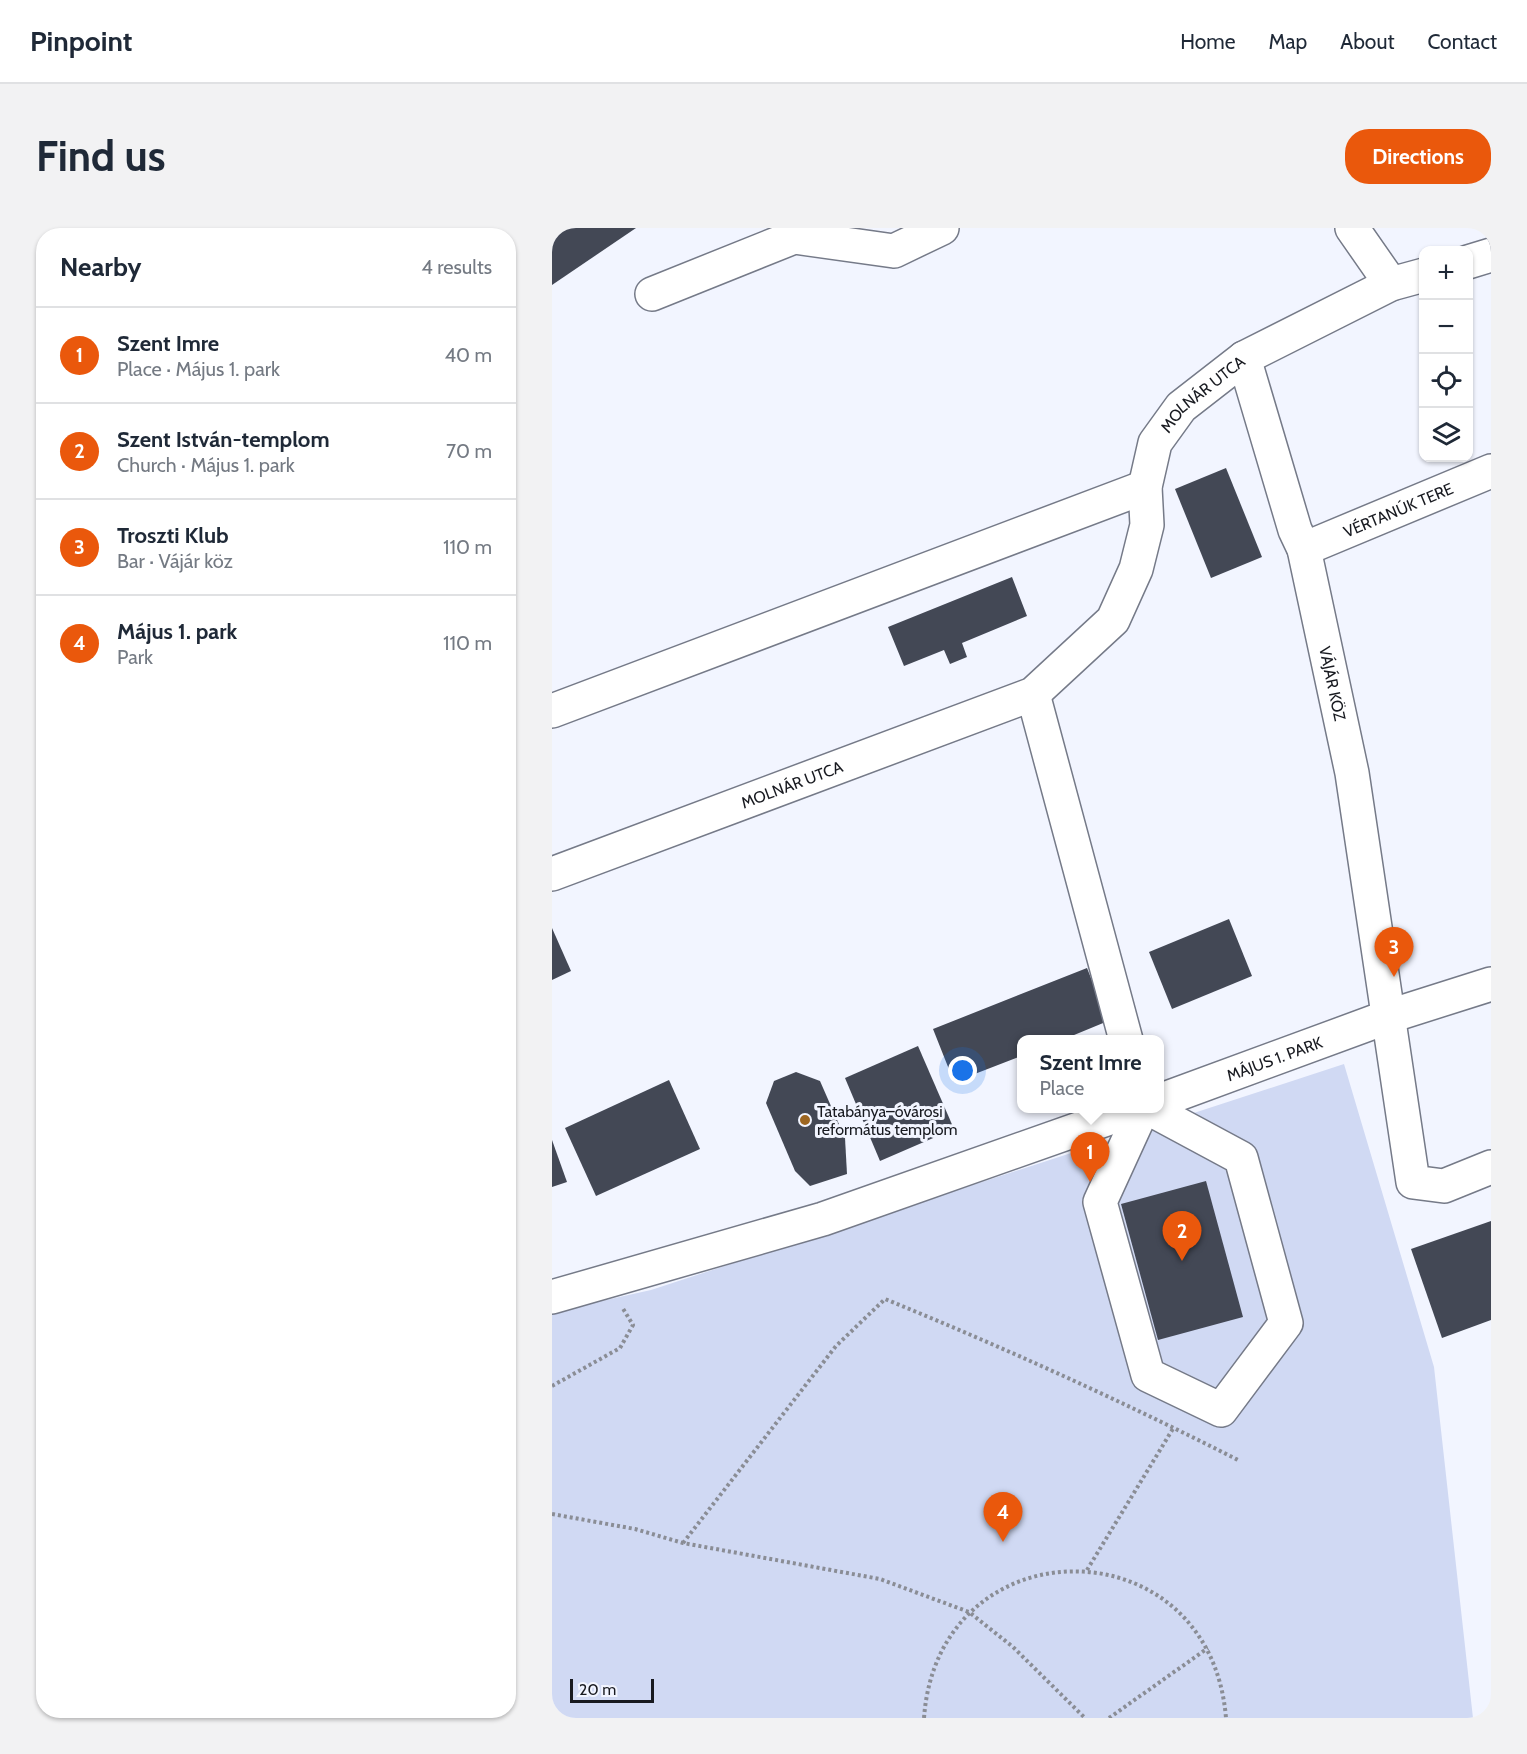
<!DOCTYPE html>
<html lang="en">
<head>
<meta charset="utf-8">
<style>
	:root { --surface:#fff; --page:#f2f2f3; --text:#1f2937; --muted:#747a83; --line:#e0e1e3; --accent:#ea580c }
	body { margin:0; font-family:Cabin,sans-serif; background:var(--page); color:var(--text) }
	.controls { position:absolute; right:18px; top:18px; display:grid; overflow:hidden; border-radius:12px; box-shadow:0 2px 4px #0004 }
	.controls button { width:54px; height:54px; display:grid; place-items:center; padding:0; border:0; border-bottom:2px solid var(--line); background:var(--surface); color:var(--text); font:30px sans-serif }
	.scale { position:absolute; left:18px; bottom:15px; width:84px; box-sizing:border-box; padding-left:6px; border:3px solid #181a20; border-top:0; font-size:16px; line-height:21px; white-space:nowrap; color:#181a20; -webkit-text-stroke:4px #f2f5ff; paint-order:stroke }
	.you { position:absolute; left:411px; top:843px; width:21px; height:21px; margin:-15px; border:4px solid #fff; border-radius:50%; background:#1a73e8; box-shadow:0 0 0 9px #1a73e833 }
	.badge { display:grid; place-items:center; width:39px; height:39px; border-radius:50%; background:var(--accent); color:#fff; font-size:20px; font-weight:700 }
	.pin { position:absolute; translate:-50% -50px; filter:drop-shadow(0 2px 3px #0008) }
	.pin::after { content:''; position:absolute; top:32px; width:21px; height:18px; background:inherit; clip-path:polygon(0 0,100% 0,50% 100%) }
	.popup { position:absolute; left:465px; top:807px; width:147px; height:78px; box-sizing:border-box; display:grid; place-content:center; border-radius:12px; background:var(--surface); filter:drop-shadow(0 2px 4px #0005); font-size:20px; white-space:nowrap; color:var(--muted) }
	.popup b { font-size:22px; color:var(--text) }
	.popup::after { content:''; position:absolute; left:50%; top:100%; margin-left:-12px; border:12px solid transparent; border-top-color:var(--surface) }
	.list { margin:0; padding:0; list-style:none }
	h2 { display:flex; justify-content:space-between; align-items:center; height:78px; margin:0; padding:0 24px; font-size:26px }
	h2 small { font-size:20px; font-weight:400; color:var(--muted) }
	.list li { display:grid; grid-template-columns:39px 1fr auto; gap:18px; align-items:center; box-sizing:border-box; height:96px; padding:0 24px; border-top:2px solid var(--line) }
	.list b { display:block; font-size:22px; white-space:nowrap }
	.list p { margin:0; font-size:20px; white-space:nowrap; color:var(--muted) }
	.list em { font-size:20px; font-style:normal; color:var(--muted) }
	.icon { flex:none; width:33px; height:33px; fill:none; stroke:currentColor; stroke-width:2; stroke-linecap:round; stroke-linejoin:round }
	.map { position:relative; flex:none; width:939px; height:1490px; overflow:hidden; border-radius:24px }
	header { display:flex; align-items:center; gap:36px; box-sizing:border-box; height:84px; padding:0 30px; background:var(--surface); border-bottom:2px solid var(--line) }
	header strong { font-size:28px }
	nav { display:flex; gap:33px; margin-inline-start:auto; font-size:21px }
	.intro { display:flex; align-items:center; justify-content:space-between; box-sizing:border-box; height:144px; padding:0 36px }
	h1 { margin:0; font-size:42px }
	.button { padding:15px 27px; border-radius:24px; background:var(--accent); color:#fff; font-size:21px; font-weight:700 }
	main { display:flex; gap:36px; padding:0 36px }
	aside { flex:1; background:var(--surface); border-radius:24px; box-shadow:0 2px 4px #0004 }
	.map>svg:first-child { display:block }
	.green { fill:#d0d9f3 }
	.building { fill:#434855 }
	.lines { fill:none; stroke-linecap:round; stroke-linejoin:round }
	.minor-casing { stroke:#757a88; stroke-width:36 }
	.path { stroke:#8a8d95; stroke-width:4; stroke-dasharray:3 3; stroke-linecap:butt }
	.minor { stroke:#fff; stroke-width:33 }
	.poi-dot { fill:#9d6621; stroke:#f2f5ff; stroke-width:2 }
	.labels { text-anchor:middle; stroke-width:6; stroke-linejoin:round; paint-order:stroke }
	.street-label { font-size:16px; fill:#181a20; stroke:#f2f5ff }
	.poi-label { font-size:16px; fill:#181a20; stroke:#f2f5ff; text-anchor:start }
</style>
</head>
<body>
<header>
<strong>Pinpoint</strong>
<nav><a>Home</a><a>Map</a><a>About</a><a>Contact</a></nav>
</header>
<div class="intro"><h1>Find us</h1><a class="button">Directions</a></div>
<main>
<aside>
<h2>Nearby<small>4 results</small></h2>
<ul class="list">
<li><span class="badge">1</span><div><b>Szent Imre</b><p>Place · Május 1. park</p></div><em>40 m</em></li>
<li><span class="badge">2</span><div><b>Szent István-templom</b><p>Church · Május 1. park</p></div><em>70 m</em></li>
<li><span class="badge">3</span><div><b>Troszti Klub</b><p>Bar · Vájár köz</p></div><em>110 m</em></li>
<li><span class="badge">4</span><div><b>Május 1. park</b><p>Park</p></div><em>110 m</em></li>
</ul>
</aside>
<div class="map">
<svg width="939" height="1490" viewBox="0 0 939 1490">
	<rect width="100%" height="100%" fill="#f2f5ff"/>
	<!-- green -->
	<path class="green" d="M792 836 882 1139 921 1490H0V1084L99 1062Z"/>
	<!-- building -->
	<g class="building">
		<path d="M0 0H84L0 57Z"/>
		<path d="M674 240 710 329 659 350 623 261Z"/>
		<path d="M460 349 475 388 410 415 415 429 398 436 392 422 352 438 336 399Z"/>
		<path d="M677 691 700 748 620 781 597 724Z"/>
		<path d="M0 700 19 743 0 752Z"/>
		<path d="M535 740 556 793 510 812H469V828L402 854 381 801Z"/>
		<path d="M366 818 402 901 328 933 293 850Z"/>
		<path d="M244 844 268 853 293 910 295 946 258 958 243 943 214 875 222 853Z"/>
		<path d="M117 852 148 921 44 968 13 900Z"/>
		<path d="M0 912 15 954 0 959Z"/>
		<path d="M654 953 691 1089 606 1112 569 976Z"/>
		<path d="M939 993V1092L890 1110 859 1021Z"/>
	</g>
	<g class="lines">
		<!-- minor casing -->
		<g class="minor-casing">
			<g id="minor">
				<path d="M800 0 839 56"/>
				<path d="M916 34 939 27"/>
				<path d="M100 66 242 9 342 23 390 0"/>
				<path id="s1" d="M692 130 743 302 752 321 800 545 861 954 892 958 939 939"/>
				<path id="s2" d="M752 321 939 243"/>
				<path d="M481 466 574 812"/>
				<path d="M0 483 593 259"/>
				<path id="s3" d="M0 646 481 466 561 392 584 341 595 297 593 259 603 215 629 179 692 130 839 56 872 47"/>
				<path id="s4" d="M607 873 838 788 939 756"/>
				<path d="M591 880 548 974 596 1147 669 1182 734 1095 689 930 596 880"/>
				<path d="M0 1069 271 991 586 880"/>
			</g>
		</g>
		<!-- path -->
		<g class="path">
			<path d="M0 1158 68 1120 81 1097 70 1079"/>
			<path d="M0 1286 83 1301 131 1315 328 1351 417 1384 461 1419 533 1490"/>
			<path d="M131 1315 284 1118 333 1071C453 1120 572 1174 688 1233"/>
			<path d="M535 1342 622 1199"/>
			<path d="M372 1490C386 1295 658 1294 674 1490"/>
			<path d="M557 1490 656 1420"/>
		</g>
		<!-- minor -->
		<use href="#minor" class="minor"/>
	</g>
	<!-- markers -->
	<circle class="poi-dot" cx="253" cy="892" r="6"/>
	<g class="labels">
		<!-- street labels -->
		<g class="street-label">
			<text dy="6" stroke="none"><textPath href="#s3" startOffset="876">MOLNÁR UTCA</textPath></text>
			<text dy="6" stroke="none"><textPath href="#s2" startOffset="102">VÉRTANÚK TERE</textPath></text>
			<text dy="6" stroke="none"><textPath href="#s1" startOffset="338">VÁJÁR KÖZ</textPath></text>
			<text dy="6" stroke="none"><textPath href="#s3" startOffset="256">MOLNÁR UTCA</textPath></text>
			<text dy="6" stroke="none"><textPath href="#s4" startOffset="123">MÁJUS 1. PARK</textPath></text>
		</g>
		<!-- poi labels -->
		<g class="poi-label">
			<text x="265" y="889">Tatabánya–óvárosi<tspan x="265" dy="18">református templom</tspan></text>
		</g>
	</g>
</svg>
<div class="controls">
<button>+</button>
<button>−</button>
<button><svg class="icon" aria-label="locate" viewBox="0 0 24 24"><circle cx="12" cy="12" r="6"/><path d="M12 2v4M12 18v4M2 12h4M18 12h4"/></svg></button>
<button><svg class="icon" aria-label="layers" viewBox="0 0 24 24"><path d="M12 4l9 5-9 5-9-5zM3 14l9 5 9-5"/></svg></button>
</div>
<div class="scale">20 m</div>
<div class="you"></div>
<div class="pin badge" style="left:538px;top:954px">1</div>
<div class="popup"><b>Szent Imre</b>Place</div>
<div class="pin badge" style="left:630px;top:1033px">2</div>
<div class="pin badge" style="left:842px;top:749px">3</div>
<div class="pin badge" style="left:451px;top:1314px">4</div>
</div>
</main>
</body>
</html>
